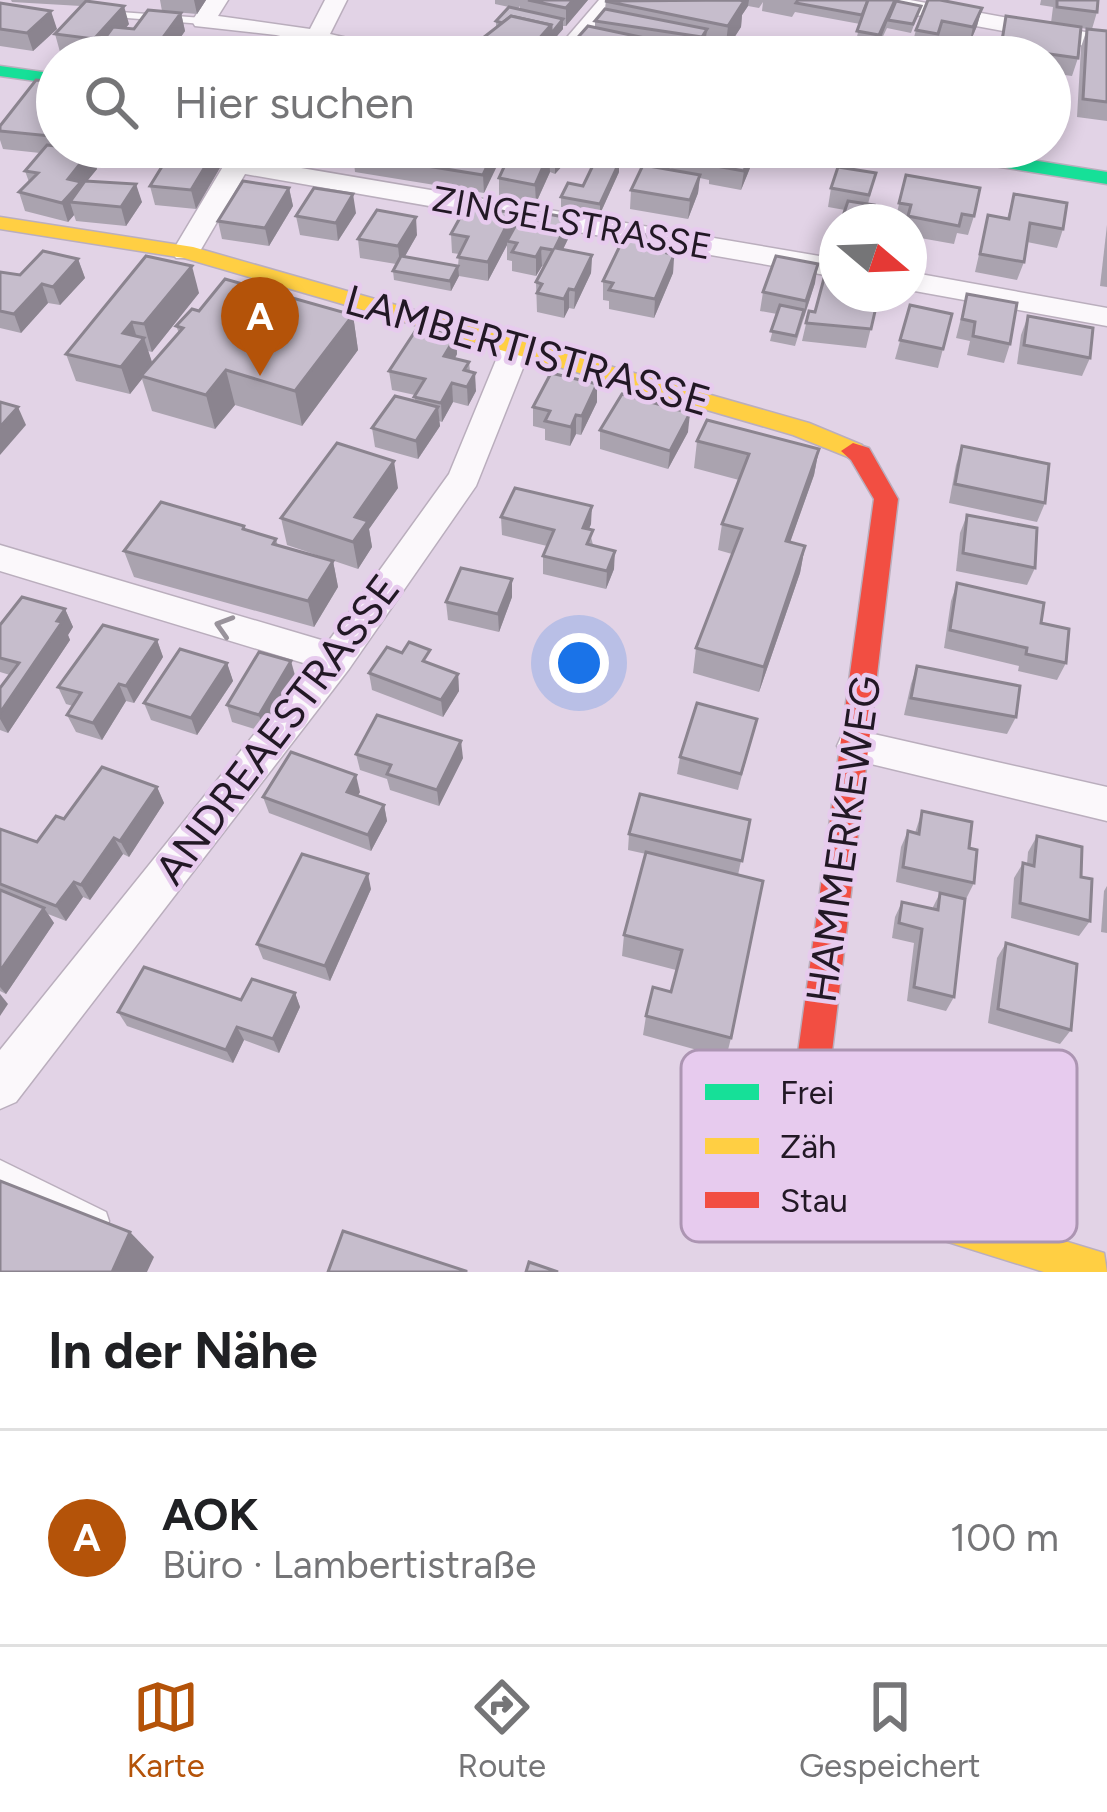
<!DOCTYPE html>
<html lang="de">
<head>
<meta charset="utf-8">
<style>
	:root { --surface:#fff; --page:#f2f2f2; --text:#202124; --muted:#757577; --line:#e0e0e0; --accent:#b45309 }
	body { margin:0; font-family:Figtree,sans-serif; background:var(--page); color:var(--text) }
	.compass { position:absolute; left:819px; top:204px; width:108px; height:108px; border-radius:50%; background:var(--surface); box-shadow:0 6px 18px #0003; rotate:109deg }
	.you { position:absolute; left:579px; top:663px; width:42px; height:42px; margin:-30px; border:9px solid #fff; border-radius:50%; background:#1a73e8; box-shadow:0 0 0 18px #1a73e833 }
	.badge { display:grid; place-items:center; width:78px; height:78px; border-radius:50%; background:var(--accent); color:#fff; font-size:39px; font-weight:700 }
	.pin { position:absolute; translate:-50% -99px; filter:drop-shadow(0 3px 6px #0008) }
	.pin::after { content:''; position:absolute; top:63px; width:42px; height:36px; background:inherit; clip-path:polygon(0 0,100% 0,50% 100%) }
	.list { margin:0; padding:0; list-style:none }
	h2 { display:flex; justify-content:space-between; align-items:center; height:156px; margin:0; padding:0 48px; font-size:51px }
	h2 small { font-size:39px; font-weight:400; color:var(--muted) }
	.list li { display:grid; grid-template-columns:78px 1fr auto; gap:36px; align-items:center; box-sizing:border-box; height:216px; padding:0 48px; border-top:3px solid var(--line) }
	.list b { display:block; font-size:45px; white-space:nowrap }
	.list p { margin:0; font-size:39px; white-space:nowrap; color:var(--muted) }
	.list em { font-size:39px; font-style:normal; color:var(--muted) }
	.icon { flex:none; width:66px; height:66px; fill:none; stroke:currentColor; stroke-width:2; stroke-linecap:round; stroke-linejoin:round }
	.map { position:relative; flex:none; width:1107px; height:1272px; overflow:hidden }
	.search { position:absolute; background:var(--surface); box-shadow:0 6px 18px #0003; left:36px; right:36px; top:36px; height:132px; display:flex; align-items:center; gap:30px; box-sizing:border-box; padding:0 42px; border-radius:66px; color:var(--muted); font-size:45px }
	.sheet { height:372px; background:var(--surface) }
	nav { display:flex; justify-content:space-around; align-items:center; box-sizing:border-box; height:168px; border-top:3px solid var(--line); background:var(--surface); font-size:33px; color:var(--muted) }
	nav a { display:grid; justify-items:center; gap:6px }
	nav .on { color:var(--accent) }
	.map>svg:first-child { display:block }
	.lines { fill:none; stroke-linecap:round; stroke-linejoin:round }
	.lane-casing { stroke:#baaebd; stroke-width:3 }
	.street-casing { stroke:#baaebd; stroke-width:3 }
	.fast-casing { stroke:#baaebd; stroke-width:3 }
	.slow-casing { stroke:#baaebd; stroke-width:3 }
	.jam-casing { stroke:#baaebd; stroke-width:3 }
	.lane { fill:#fbf8fb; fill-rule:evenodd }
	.street { fill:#fbf8fb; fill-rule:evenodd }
	.fast { fill:#16e098; fill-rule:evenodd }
	.slow { fill:#ffcf43; fill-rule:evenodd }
	.jam { fill:#f24e42; fill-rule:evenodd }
	.wall { fill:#aaa3af }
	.shaded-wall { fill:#8b848f }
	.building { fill:#c6bdcc; stroke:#8b848f; stroke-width:3 }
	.oneway { stroke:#99939b }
	.labels { text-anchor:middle; stroke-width:9; stroke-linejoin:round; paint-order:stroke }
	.far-street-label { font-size:36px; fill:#221825; stroke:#e7cbee }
	.street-label { font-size:42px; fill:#221825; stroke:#e7cbee }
	.key { fill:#e7cbee; stroke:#ac95b2; stroke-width:3 }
	.key-label { font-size:33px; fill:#221825 }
</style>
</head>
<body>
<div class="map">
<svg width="1107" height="1272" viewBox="0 0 1107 1272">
	<rect width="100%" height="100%" fill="#e2d3e6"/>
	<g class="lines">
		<!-- lane casing -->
		<g class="lane-casing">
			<g id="lane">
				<path d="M106 11 203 18 209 21 203 24 102 16V12Z"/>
				<path d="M0 1160 106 1212 109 1221 106 1230 97 1233 88 1230 0 1185Z"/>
			</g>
		</g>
		<!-- street casing -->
		<g class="street-casing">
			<g id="street">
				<path d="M206 0H228L218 16 310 29 325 0H347L330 34 408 52 412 57H370L276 35 195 26 192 21Z"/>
				<path d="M599 0H622L575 57H550Z"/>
				<path d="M862 0H910L1107 36V50L873 7Z"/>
				<path d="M237 157 837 259V277L245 174 196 258H176L172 252 224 165Z"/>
				<path d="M909 272 1107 308V326L909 290Z"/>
				<path d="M516 338 531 348 476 486 349 669 16 1102 0 1109V1050L310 665 0 571V545L328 642 449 474 501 348Z"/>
				<path d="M856 730 1107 787V821L842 757 837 746 842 735Z"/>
			</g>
		</g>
		<!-- fast casing -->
		<g class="fast-casing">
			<g id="fast">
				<path d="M0 66 57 74V84L0 76Z"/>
				<path d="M841 147H950L1107 172V184L932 156 851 153Z"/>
			</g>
		</g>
		<!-- slow casing -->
		<g class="slow-casing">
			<g id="slow">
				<path d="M0 217 193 247 809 423 862 445 865 451 853 459 793 435 184 258 0 229Z"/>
				<path d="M814 1043 826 1048 831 1060 826 1116 835 1139 876 1184 1104 1253 1107 1272H1044L852 1212 810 1163 792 1116 802 1048Z"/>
			</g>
		</g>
		<!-- jam casing -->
		<g class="jam-casing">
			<path id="jam" d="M853 443 869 448 898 499 831 1060 826 1072 814 1077 802 1072 797 1060 874 499 851 460 841 451Z"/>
		</g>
		<!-- lane -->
		<use href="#lane" class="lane"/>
		<!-- street -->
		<use href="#street" class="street"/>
		<!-- fast -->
		<use href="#fast" class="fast"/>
		<!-- slow -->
		<use href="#slow" class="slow"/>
		<!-- jam -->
		<use href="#jam" class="jam"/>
	</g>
	<!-- wall -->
	<g class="wall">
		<path d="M11 0H89L88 2 129 24 125 29H134L181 13 185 31 167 57H106L105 52 100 57H96L60 52 55 34 81 6 12 2Z"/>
		<path d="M160 0H206L197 14 162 11Z"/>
		<path d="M495 0H588L566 26H563V29L539 57H479V41L496 27V21L520 10V6L518 9 495 4Z"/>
		<path d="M606 0H897L921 6 911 33 887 28 875 53 854 49 860 24 795 12 792 17 762 11 763 2 759 8 748 6 742 15 741 27 725 52 705 48 700 55 655 48 654 54 667 57H564V53L595 27V21L605 9Z"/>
		<path d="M1041 0H1098L1097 12 1092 29 1107 31V121L1077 117 1081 47 1087 29 1081 28 1078 58 1072 76 1050 73V57H997L1006 16 1051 23 1053 7 1040 5Z"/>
		<path d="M0 3 57 29 33 51 0 46Z"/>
		<path d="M982 8 977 26 969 45 938 39 933 52 928 51 913 41 916 30Z"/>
		<path d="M36 80 57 147 91 150 97 169 87 181 142 202 126 226 76 221 74 215 68 222 25 211 19 192 29 182 25 171 40 153 3 149 0 140V126Z"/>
		<path d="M232 147 196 209 155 205 150 186Z"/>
		<path d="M289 147H572V155L555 174 550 172 536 203 499 197V178L505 165V159L499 157 484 193 355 172 353 153Z"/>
		<path d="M752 149 750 168 741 190 709 184V180L700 178 698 193 688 219 630 209 631 190 671 170 673 155Z"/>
		<path d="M619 172 600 214 561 207V197L583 186Z"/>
		<path d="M876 173 868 204 845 210 828 207 831 188Z"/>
		<path d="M906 175 974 216 968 235 957 233 954 244 909 236V222L895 221Z"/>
		<path d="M289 188 293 206 269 246 222 239 218 221Z"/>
		<path d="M1014 194 1063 229 1057 248 1027 242 1024 262 1017 280 975 272 988 215 1007 219Z"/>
		<path d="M356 213 338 241 300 235 296 216Z"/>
		<path d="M1107 225V287L1100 286Z"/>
		<path d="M514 228 569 237 563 249 592 255 591 273 574 309 569 308 564 318 537 312 536 282 544 267 542 266 536 276 512 271V261L507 260V245L488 281 459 276 451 291 394 280 393 271 396 264 360 258 358 239 417 235 405 256 458 266 459 254 452 253 451 234Z"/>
		<path d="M671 254 674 255 673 273 654 318 609 309V301L603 300V281Z"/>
		<path d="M146 256 199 293 152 352 148 351 152 363 179 333 176 326 199 311 353 315 358 350 302 426 235 405 215 429 152 411 142 379 130 394 76 381 66 354Z"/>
		<path d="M78 259 85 278 60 305 48 303 21 333 0 328V272L20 275Z"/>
		<path d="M815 283 795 346 770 341 777 314 760 311 763 292Z"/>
		<path d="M967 294 1010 344 1004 363 967 355 970 341 956 338Z"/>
		<path d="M862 304 876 307 866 348 802 341 809 311 815 312Z"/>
		<path d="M910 305 952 314 938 368 895 359Z"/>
		<path d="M1028 316 1090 358 1082 376 1017 364 1021 335Z"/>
		<path d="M456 336 457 354 455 359 469 362 470 371 476 391 468 406 453 402 442 422 439 421 440 426 418 459 375 447 372 428 415 401V395L392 390 389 371Z"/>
		<path d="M597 384V402L581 435 576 434 570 446 545 440V429L533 426V407Z"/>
		<path d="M600 430 688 432 668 469 600 449Z"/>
		<path d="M697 441 819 449 814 475 790 542 805 546 800 573 759 692 693 673 696 648 732 554 718 550 722 524 739 480 694 468Z"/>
		<path d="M962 446 1045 503 1037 522 949 503 956 465Z"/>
		<path d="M398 488 369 529 372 547 358 569 287 545 281 518Z"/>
		<path d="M967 515 1035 568 1027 585 956 571 960 533Z"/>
		<path d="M501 517 591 524 589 529 593 545 614 569 606 589 543 574V556L547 546 502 535Z"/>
		<path d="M244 526 245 530 276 539 278 546 333 561 338 587 314 627 134 577 124 551Z"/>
		<path d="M957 583 1041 623 1066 663 1057 680 1018 671 1019 666 944 648 951 601Z"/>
		<path d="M512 597 499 632 448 620 446 602Z"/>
		<path d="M65 609 73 627 68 635 70 640 8 733 0 730V688L10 675 0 672V625Z"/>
		<path d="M157 640 163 657 134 703 126 701 102 740 76 732 67 715 73 706 66 704 58 687Z"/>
		<path d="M227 663 233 681 197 735 151 720 144 703Z"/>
		<path d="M432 664 458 674 459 691 443 717 372 690 369 673Z"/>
		<path d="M917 666 1016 717 1007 734 904 715 911 684Z"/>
		<path d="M296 679 264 732 232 722 227 705Z"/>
		<path d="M757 719 738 790 677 774 680 757Z"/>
		<path d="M356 754 463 758 439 806 390 790 387 779 360 770Z"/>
		<path d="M157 787 164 803 129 857 123 854 90 900 83 897 66 921 48 914 54 923 6 994 0 991V829L37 842 64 819Z"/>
		<path d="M360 792 357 796 384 805 387 821 371 851 269 813 263 797Z"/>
		<path d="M922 811 969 848 974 883 966 899 896 882 901 847 908 831 915 833Z"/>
		<path d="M750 820 738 875 731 1038 726 1058 643 1035 646 1016 671 992 676 970 622 956 624 935 646 854 628 850 629 834Z"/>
		<path d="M1037 836 1081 877 1090 921 1079 936 1011 918 1014 878 1023 863 1027 864 1028 852Z"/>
		<path d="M1107 886V933L1101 932 1104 891Z"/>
		<path d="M371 889 330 981 263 959 257 944Z"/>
		<path d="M940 893 954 997 946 1011 907 1001 914 943 892 938 895 917 902 902 932 909Z"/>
		<path d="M1006 943 1071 1030 1060 1044 988 1023 997 958Z"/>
		<path d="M295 993 300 1007 279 1053 244 1040 233 1063 127 1026 118 1012Z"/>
	</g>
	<!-- shaded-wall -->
	<g class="shaded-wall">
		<path d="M194 0H206L197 14Z"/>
		<path d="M573 0H588L566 26V8Z"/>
		<path d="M742 0H749L748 6 742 15 741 27 725 52 728 26Z"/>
		<path d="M895 0H897L895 10 888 20 875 53 879 35Z"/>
		<path d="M124 6 129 24 113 43 102 42 105 52 99 57 94 39Z"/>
		<path d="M982 8 977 26 969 45 973 27Z"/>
		<path d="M51 11 57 29 33 51 27 33Z"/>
		<path d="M181 13 185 31 167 57H159L156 47Z"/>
		<path d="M563 19V29L551 43V34Z"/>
		<path d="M551 25V43L539 57H520V50Z"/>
		<path d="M707 29 705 47 700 55 702 37Z"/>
		<path d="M57 127V147L56 155 50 136Z"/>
		<path d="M217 147H232L196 209 191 190Z"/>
		<path d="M496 147H499L500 160 484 193 483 175Z"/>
		<path d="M563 147H572V155L555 174V155Z"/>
		<path d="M752 149 750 168 741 190 744 171Z"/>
		<path d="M91 150 97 169 70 202 74 215 68 222 62 203 68 179Z"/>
		<path d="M549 153 550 172 536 203 535 185Z"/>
		<path d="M619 163V172L600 214V204Z"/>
		<path d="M700 175 698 193 688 219 690 200Z"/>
		<path d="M136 184 142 202 126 226 121 207Z"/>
		<path d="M289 188 293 206 269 246 265 228Z"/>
		<path d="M353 194 356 213 338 241 336 223Z"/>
		<path d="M513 213 514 231 507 241V245L488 281V262Z"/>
		<path d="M416 217 417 235 400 265 398 246Z"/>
		<path d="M570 218 569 237 555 266V248Z"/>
		<path d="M541 248 542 266 536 276V257Z"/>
		<path d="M592 255 591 273 574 309 575 290Z"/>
		<path d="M674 255 673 273 654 318 655 299Z"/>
		<path d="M78 259 85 278 60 305 53 287Z"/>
		<path d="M818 264 815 283 803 320 806 301Z"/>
		<path d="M192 266 199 293 152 352 144 324Z"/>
		<path d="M458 266 459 276 451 291 450 281Z"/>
		<path d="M42 284 48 303 21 333 14 314Z"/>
		<path d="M569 289V308L564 318V299Z"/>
		<path d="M353 315 358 350 302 426 295 391Z"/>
		<path d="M132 322 139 344 144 338 153 365 130 394 121 367 123 333Z"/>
		<path d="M456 336 457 354 445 375 444 356Z"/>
		<path d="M226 370 235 405 215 429 206 395Z"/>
		<path d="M475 373 476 391 468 406 467 387Z"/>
		<path d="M452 383 453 402 442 422 441 403Z"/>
		<path d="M597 384V402L581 435 582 416Z"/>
		<path d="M18 407 26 425 0 455V427Z"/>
		<path d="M438 407 440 426 418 459 416 441Z"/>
		<path d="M690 413 688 432 668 469 670 451Z"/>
		<path d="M576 415V434L570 446 571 427Z"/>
		<path d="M819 449 814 475 781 568 786 541Z"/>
		<path d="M394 461 398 488 369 529 372 547 358 569 353 542 355 517Z"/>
		<path d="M592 506 591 524 582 546 583 528Z"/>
		<path d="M805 546 800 573 759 692 764 667Z"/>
		<path d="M615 551 614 569 606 589 607 571Z"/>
		<path d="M333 561 338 587 314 627 308 601Z"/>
		<path d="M512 579V597L499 632 498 614Z"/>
		<path d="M65 609 73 627 68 635 70 640 8 733 0 719V713Z"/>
		<path d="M157 640 163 657 134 703 126 686Z"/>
		<path d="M291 661 296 679 264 732 259 715Z"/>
		<path d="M227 663 233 681 197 735 191 718Z"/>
		<path d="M458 674 459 691 443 717 441 700Z"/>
		<path d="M119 684 126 701 102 740 93 723Z"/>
		<path d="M461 741 463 758 439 806 437 790Z"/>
		<path d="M356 775 360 792 351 808 347 792Z"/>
		<path d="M157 787 164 803 129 857 120 841Z"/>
		<path d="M384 805 387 821 371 851 368 835Z"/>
		<path d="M114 838 123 854 90 900 81 885Z"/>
		<path d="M368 874 371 889 330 981 325 966Z"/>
		<path d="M74 882 83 897 66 921 56 906Z"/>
		<path d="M44 908 54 923 6 994 0 987V971Z"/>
		<path d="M295 993 300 1007 279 1053 273 1039Z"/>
		<path d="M0 994 8 1004 0 1016Z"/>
		<path d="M237 1027 244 1040 233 1063 226 1050Z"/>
		<path d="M130 1232 154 1257 147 1272H112Z"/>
	</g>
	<!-- building -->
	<g class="building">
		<path d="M528 0H573L566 8Z"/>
		<path d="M739 0 744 1 728 26 605 1Z"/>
		<path d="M798 0H868L862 15 796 3Z"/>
		<path d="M868 0H895L879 35 857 31Z"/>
		<path d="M928 0H940L982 8 973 27 942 21 938 34 916 30Z"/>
		<path d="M1057 0H1098L1097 12 1057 7Z"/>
		<path d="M86 1 124 6 94 39 55 34Z"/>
		<path d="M896 1 921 6 913 24 888 20Z"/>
		<path d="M0 3 51 11 27 33 0 29Z"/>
		<path d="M509 7 563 19 551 34V25L511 16 502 23 496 21Z"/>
		<path d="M605 9 707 29 702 37 595 21Z"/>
		<path d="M148 10 181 13 156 47 102 42 113 27 134 29Z"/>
		<path d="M511 16 551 25 530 49 520 50 479 41Z"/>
		<path d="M1006 16 1081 27 1078 58 1001 47Z"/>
		<path d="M588 26 645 38 642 42 655 45 649 53 667 57H586L564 53Z"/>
		<path d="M1087 29 1107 31V102L1083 99Z"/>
		<path d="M911 41 930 44 925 57H906Z"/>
		<path d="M843 52 871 56 842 57Z"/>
		<path d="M36 80 57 82V127L50 136 0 131V126Z"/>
		<path d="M47 145 91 150 68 179 81 182 62 203 19 192 38 173 25 171Z"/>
		<path d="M174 147H217L191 190 150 186Z"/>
		<path d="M357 147H496L483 175 353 154Z"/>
		<path d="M510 147H563L555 155 549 153 535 185 499 178 510 154 505 153Z"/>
		<path d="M676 147H739L752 149 744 171 711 165 712 162 673 155Z"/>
		<path d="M596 159 619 163 600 204 561 197 568 183 583 186Z"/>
		<path d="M643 165 700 175 690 200 631 190Z"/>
		<path d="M838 167 876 173 869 195 831 188Z"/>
		<path d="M906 175 980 188 974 216 962 214 959 226 908 216 911 205 899 203Z"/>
		<path d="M85 181 136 184 121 207 70 202Z"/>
		<path d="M243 181 289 188 265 228 218 221Z"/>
		<path d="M314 188 353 194 336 223 296 216Z"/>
		<path d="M1014 194 1067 203 1063 229 1030 223 1024 262 980 254 988 215 1009 219Z"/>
		<path d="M848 201 874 205 869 222H841Z"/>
		<path d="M467 205 513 213 488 262 458 257 468 237 451 234Z"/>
		<path d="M377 210 416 217 398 246 358 239Z"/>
		<path d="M524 210 570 218 555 248 592 255 575 290 569 289 564 299 537 293 542 284 536 282 553 250 541 248 536 257 512 252 517 243 507 241Z"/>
		<path d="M627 231 673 240 667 253 674 255 655 299 609 290 613 283 603 281Z"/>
		<path d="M43 251 78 259 53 287 42 284 14 314 0 311V272L20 275Z"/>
		<path d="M146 256 192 266 144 324 132 322 123 333 144 338 121 367 66 354Z"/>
		<path d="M401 256 458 266 450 281 393 271Z"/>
		<path d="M776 256 818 264 806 301 763 292Z"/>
		<path d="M827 267 837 268V294H864L862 304 876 307 871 329 806 323 809 311 815 312Z"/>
		<path d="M225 279 353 315 295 391 226 370 206 395 141 376 183 328 176 326 192 309 199 311Z"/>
		<path d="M967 294 1017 303 1010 344 973 336 975 322 962 319Z"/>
		<path d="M780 305 804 310 796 336 771 331Z"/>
		<path d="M910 305 952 314 943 349 900 340Z"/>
		<path d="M1028 316 1093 328 1090 358 1024 345Z"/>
		<path d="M418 327 456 336 444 356 469 362 464 370 475 373 467 387 452 383 441 403 414 397 425 379 389 371Z"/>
		<path d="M551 373 597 384 582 416 576 415 571 427 545 421 550 411 533 407Z"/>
		<path d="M622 394 690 413 670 451 600 430Z"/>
		<path d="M395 396 438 407 416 441 372 428Z"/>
		<path d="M0 402 18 407 0 427Z"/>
		<path d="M707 420 819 449 786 541 805 546 764 667 696 648 742 529 722 524 749 454 697 441Z"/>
		<path d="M337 443 394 461 355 517 368 521 353 542 281 518Z"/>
		<path d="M962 446 1049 464 1045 503 955 484Z"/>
		<path d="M515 488 592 506 583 528 593 530 587 544 615 551 607 571 543 556 554 530 501 517Z"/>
		<path d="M161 502 244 526 243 529 276 539 273 544 333 561 308 601 124 551Z"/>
		<path d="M967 515 1037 528 1035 568 963 553Z"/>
		<path d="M461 568 512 579 498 614 446 602Z"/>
		<path d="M957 583 1044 603 1041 623 1069 629 1066 663 1026 654 1027 648 950 630Z"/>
		<path d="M22 597 65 609 57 621 62 622 0 713V688L19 663 0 658V625Z"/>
		<path d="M103 625 157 640 126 686 119 684 93 723 67 715 81 693 58 687Z"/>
		<path d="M409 642 430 650 423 661 458 674 441 700 369 673 387 647 402 653Z"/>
		<path d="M180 649 227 663 191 718 144 703Z"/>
		<path d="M259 652 291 661 259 715 227 705Z"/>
		<path d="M917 666 1020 686 1016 717 911 698Z"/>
		<path d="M697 703 757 719 741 774 680 757Z"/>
		<path d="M377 715 461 741 437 790 387 774 391 765 356 754Z"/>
		<path d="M291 752 356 775 347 792 384 805 368 835 263 797Z"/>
		<path d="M102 767 157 787 120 841 114 838 81 885 74 882 56 906 0 884V829L37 842 56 816 64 819Z"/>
		<path d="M640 794 750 820 742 861 629 834Z"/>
		<path d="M922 811 972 822 969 848 977 850 974 883 903 867 908 831 919 834Z"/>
		<path d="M1037 836 1082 847 1081 877 1092 879 1090 921 1020 903 1023 863 1034 866Z"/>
		<path d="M646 852 763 881 731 1038 646 1016 653 987 671 992 682 950 624 935Z"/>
		<path d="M302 854 368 874 325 966 257 944Z"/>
		<path d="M0 890 44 908 0 971Z"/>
		<path d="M940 893 965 899 954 997 914 987 922 929 899 923 902 902 938 910Z"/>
		<path d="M1006 943 1077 964 1071 1030 998 1009Z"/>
		<path d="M144 967 241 1000 252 979 295 993 273 1039 237 1027 226 1050 118 1012Z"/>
		<path d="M0 1181 130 1232 112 1272H0Z"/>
		<path d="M343 1231 466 1271V1272H328Z"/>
		<path d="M529 1262 558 1272H526Z"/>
	</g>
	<!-- one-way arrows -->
	<defs><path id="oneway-chevron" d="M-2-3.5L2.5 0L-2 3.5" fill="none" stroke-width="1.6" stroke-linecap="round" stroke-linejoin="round" transform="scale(3)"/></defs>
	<use class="oneway" href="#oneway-chevron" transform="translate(224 626) rotate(-163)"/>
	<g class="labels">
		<!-- far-street labels -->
		<g class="far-street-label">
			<text transform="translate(572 222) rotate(10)" y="13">ZINGELSTRASSE</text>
		</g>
		<!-- street labels -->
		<g class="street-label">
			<text transform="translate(528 350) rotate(16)" y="15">LAMBERTISTRASSE</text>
			<text transform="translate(277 729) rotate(-53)" y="15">ANDREAESTRASSE</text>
			<text transform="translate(843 839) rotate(-82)" y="15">HAMMERKEWEG</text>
		</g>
	</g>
	<!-- legend -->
	<rect x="681" y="1050" width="396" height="192" rx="18" class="key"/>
	<rect x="705" y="1084" width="54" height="16" fill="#16e098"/>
	<rect x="705" y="1138" width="54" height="16" fill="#ffcf43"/>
	<rect x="705" y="1192" width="54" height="16" fill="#f24e42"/>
	<g class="key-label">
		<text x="780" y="1104">Frei</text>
		<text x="780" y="1158">Zäh</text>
		<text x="780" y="1212">Stau</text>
	</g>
</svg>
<svg class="compass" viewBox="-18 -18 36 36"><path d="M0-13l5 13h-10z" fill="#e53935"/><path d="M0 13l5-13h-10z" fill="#757577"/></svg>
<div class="you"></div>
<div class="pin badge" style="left:260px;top:376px">A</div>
<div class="search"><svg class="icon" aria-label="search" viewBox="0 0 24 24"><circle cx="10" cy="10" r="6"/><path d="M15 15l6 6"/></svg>Hier suchen</div>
</div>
<section class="sheet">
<h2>In der Nähe<small></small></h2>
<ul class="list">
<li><span class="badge">A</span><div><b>AOK</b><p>Büro · Lambertistraße</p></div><em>100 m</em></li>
</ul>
</section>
<nav>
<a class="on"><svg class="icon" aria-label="map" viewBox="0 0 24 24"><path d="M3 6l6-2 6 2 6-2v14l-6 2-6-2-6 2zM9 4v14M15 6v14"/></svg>Karte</a>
<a><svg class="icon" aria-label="directions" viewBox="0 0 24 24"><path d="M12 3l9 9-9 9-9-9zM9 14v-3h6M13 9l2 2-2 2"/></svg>Route</a>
<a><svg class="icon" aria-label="saved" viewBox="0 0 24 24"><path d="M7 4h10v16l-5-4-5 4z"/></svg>Gespeichert</a>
</nav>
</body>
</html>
